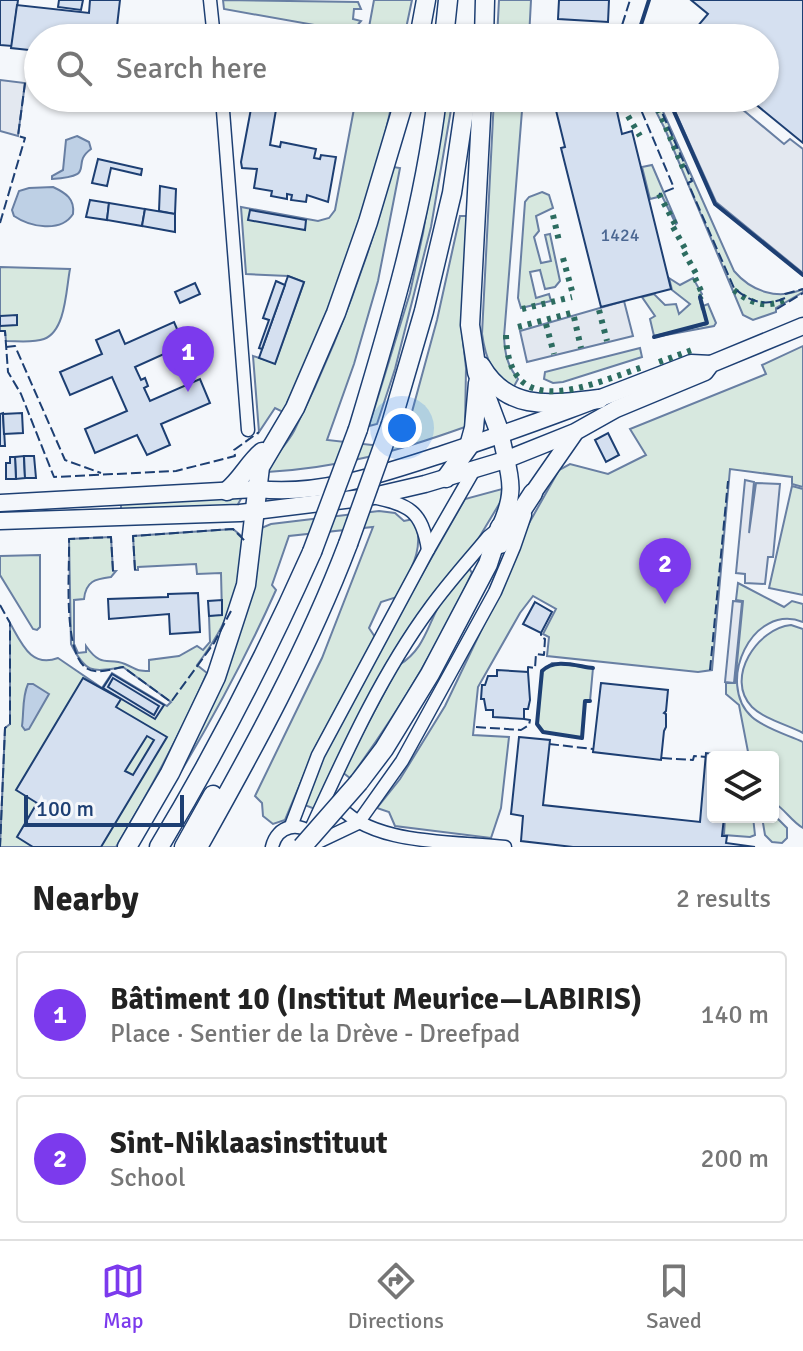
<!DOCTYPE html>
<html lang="en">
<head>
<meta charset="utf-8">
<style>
	:root { --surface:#fff; --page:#f2f2f2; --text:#222; --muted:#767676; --line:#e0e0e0; --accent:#7c3aed }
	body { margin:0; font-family:Signika,sans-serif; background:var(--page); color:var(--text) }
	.controls { position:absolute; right:24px; bottom:24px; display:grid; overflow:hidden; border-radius:8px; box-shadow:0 2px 6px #0004 }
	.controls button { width:72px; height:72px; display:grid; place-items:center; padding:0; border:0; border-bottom:2px solid var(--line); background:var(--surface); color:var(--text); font:40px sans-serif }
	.scale { position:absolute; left:24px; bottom:20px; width:160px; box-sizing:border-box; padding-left:8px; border:4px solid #1d3f73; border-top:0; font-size:22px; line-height:28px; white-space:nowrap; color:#1d3f73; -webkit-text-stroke:6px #f4f7fb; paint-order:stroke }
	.you { position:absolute; left:402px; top:428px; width:28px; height:28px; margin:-20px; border:6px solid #fff; border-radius:50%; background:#1a73e8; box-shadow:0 0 0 12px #1a73e833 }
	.badge { display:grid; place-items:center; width:52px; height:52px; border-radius:50%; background:var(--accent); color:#fff; font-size:26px; font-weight:700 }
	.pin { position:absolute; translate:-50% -66px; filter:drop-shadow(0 2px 4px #0008) }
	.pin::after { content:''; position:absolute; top:42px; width:28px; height:24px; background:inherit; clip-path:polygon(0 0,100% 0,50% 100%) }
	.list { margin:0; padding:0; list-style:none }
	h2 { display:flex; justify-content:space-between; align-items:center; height:104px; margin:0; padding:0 32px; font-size:34px }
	h2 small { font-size:26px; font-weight:400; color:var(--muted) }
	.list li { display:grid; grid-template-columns:52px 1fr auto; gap:24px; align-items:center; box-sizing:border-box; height:128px; margin:0 16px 16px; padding:0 16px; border:2px solid var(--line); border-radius:8px }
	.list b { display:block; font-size:30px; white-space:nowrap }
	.list p { margin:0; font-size:26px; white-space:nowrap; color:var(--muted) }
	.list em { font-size:26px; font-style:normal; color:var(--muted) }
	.icon { flex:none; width:44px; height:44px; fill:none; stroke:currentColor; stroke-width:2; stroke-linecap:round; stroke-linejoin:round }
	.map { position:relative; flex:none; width:803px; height:847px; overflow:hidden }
	.search { position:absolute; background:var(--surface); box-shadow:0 2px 6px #0004; left:24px; right:24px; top:24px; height:88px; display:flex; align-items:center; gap:20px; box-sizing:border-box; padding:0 28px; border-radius:44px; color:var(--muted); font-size:30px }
	.sheet { height:392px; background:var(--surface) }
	nav { display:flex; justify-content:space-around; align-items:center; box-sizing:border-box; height:112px; border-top:2px solid var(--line); background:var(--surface); font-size:22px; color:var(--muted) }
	nav a { display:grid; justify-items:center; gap:4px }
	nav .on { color:var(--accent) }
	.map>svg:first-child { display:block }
	.green { fill:#d7e8df; stroke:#687fa3; stroke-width:2 }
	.parking { fill:#e3e8f0; stroke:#687fa3; stroke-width:2 }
	.water { fill:#bed0e5; stroke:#687fa3; stroke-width:2 }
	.building { fill:#d5e0f0; stroke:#1d3f73; stroke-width:2; fill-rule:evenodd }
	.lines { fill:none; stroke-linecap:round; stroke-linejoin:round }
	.minor-casing { stroke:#1d3f73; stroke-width:15 }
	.major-casing { stroke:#1d3f73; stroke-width:19 }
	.highway-casing { stroke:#1d3f73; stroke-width:21 }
	.minor { stroke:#f4f7fb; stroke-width:12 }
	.major { stroke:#f4f7fb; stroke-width:16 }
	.highway { stroke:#f4f7fb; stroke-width:18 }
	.highway-bridge-casing { stroke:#1d3f73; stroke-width:21; stroke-linecap:butt }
	.highway-bridge { stroke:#f4f7fb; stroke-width:18 }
	.hedge { stroke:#2c6c60; stroke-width:6; stroke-dasharray:4 6; stroke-linecap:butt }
	.fence { stroke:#1d3f73; stroke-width:2; stroke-dasharray:10 4; stroke-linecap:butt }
	.wall { stroke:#1d3f73; stroke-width:4 }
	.labels { text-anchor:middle; stroke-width:6; stroke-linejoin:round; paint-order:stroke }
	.number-label { font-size:18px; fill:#4b6792 }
</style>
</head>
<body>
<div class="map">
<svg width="803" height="847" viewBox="0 0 803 847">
	<rect width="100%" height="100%" fill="#f4f7fb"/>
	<!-- green -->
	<g class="green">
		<path d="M223 0 358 2 361 9H354L353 19 361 21 356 27 348 31 224 9Z"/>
		<path d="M374 0H412L404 38H367Z"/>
		<path d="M499 0H531L529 38H497Z"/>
		<path d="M356 98H393C371 207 330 312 283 412L275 408 259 432 253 356 275 363 304 282 288 276 246 274 241 207 318 221 329 218 335 210Z"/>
		<path d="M445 98H453L431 227 395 369 377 424 369 426 410 293 423 233Z"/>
		<path d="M494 98H523L504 337C505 354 507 365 518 379L512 390C492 371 486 362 482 334Z"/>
		<path d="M649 98H657L734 271C751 291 778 301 803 289V292L776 308V312L753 320 743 315 665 129Z"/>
		<path d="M652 165 677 223 676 224 662 196 650 199 642 167Z"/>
		<path d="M393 167 400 168 378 281 354 364 327 440 372 445 404 441 437 320 460 216H468L462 332 466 368 465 427C398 451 339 468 267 472 273 456 286 446 294 431 335 349 370 255 393 167Z"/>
		<path d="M542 192 549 195 553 208 536 216 539 231 534 237 541 263 551 261 545 235 550 234 560 281 555 287 545 289 540 270 530 272 536 298 549 294 551 301 521 308 518 298 525 202 529 197Z"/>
		<path d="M0 267 70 269C66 289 66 331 44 339 33 343 18 341 6 341L5 331H0Z"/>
		<path d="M669 278 680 285 693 278 702 294 699 297 702 310 703 306 708 304 716 323 714 326 655 337 707 324 654 336 650 319 655 316 642 297 654 294 665 305 676 304 679 314 690 304 672 290Z"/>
		<path d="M803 346V487L792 484V477L730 469 712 670 698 672 547 656 549 637 543 634 556 609 533 596 520 613 478 687 473 735 509 737 501 808 491 838 395 826 389 812 377 808 400 779 445 706 501 589 528 525 559 470 570 464 608 474 646 455 630 429 766 374 762 365Z"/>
		<path d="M640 348 642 357 563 382 553 383 544 379 545 372Z"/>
		<path d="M792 486 803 489V595L769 588Z"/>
		<path d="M502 489 501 501 465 561 408 629 391 656 315 809 302 804 315 771 400 613 465 499Z"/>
		<path d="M243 495 237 506 121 510V503Z"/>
		<path d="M379 511 395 513 404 521 414 519C426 548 410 571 397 597L381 602 369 628 375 637 316 746 285 820 273 824 263 816 262 803 255 796 322 658 373 527 289 536 272 585 276 590C244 662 206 731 165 798L183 756 259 529 271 524Z"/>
		<path d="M233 529 245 539C237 594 231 620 197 665L207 673C181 734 150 790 116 847H0L5 728 10 724V623C22 644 31 668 58 658L102 688 112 673 167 706 171 702 123 667C92 672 86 674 71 644L69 539 111 537 113 571H116L111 577C95 579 86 581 84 599L74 600V644L78 653 86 652V646C102 669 108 657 125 664 137 669 135 671 149 671V660L179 656 197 646 203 650 210 642 209 616 222 614 221 573 197 574 196 564 138 567V570H135L133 536Z"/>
		<path d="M40 555V627L37 630 33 629 0 575V556Z"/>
		<path d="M469 568 472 573C438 646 398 713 350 778L342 772 399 665C426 649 428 621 444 597 451 587 461 577 469 568Z"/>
		<path d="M738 583 784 607 792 601 803 604V622C752 602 715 684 752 717 764 728 788 735 803 742V828C791 821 785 809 773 802V757H749L739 705 726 694V683H735L743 601 736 600Z"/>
		<path d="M791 625 803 629V733C788 725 764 719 752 707 724 678 758 628 791 625Z"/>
		<path d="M552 663 593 668 590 701H585L582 738 543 732 537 724 542 671Z"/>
		<path d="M773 814 787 828V838L782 843 772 842 765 835 762 817H773Z"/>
		<path d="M725 817H753L755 835 750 837 724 835Z"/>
	</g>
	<!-- parking -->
	<g class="parking">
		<path d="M0 80 25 83 18 136 0 131Z"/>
		<path d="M669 98H736L742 109 784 144 790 139 803 149V273L716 202Z"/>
		<path d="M624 301 633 336 527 362 520 331Z"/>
		<path d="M745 480 754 482 749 533 756 483 780 484 773 557H768L765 584 745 583V574L736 573Z"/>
		<path d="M733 601 742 602 734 683 725 682Z"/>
	</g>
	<!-- water -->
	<g class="water">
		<path d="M77 136 89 142 91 149C69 165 99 176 52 179V176L63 170 66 140Z"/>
		<path d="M53 187C66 193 75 199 73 214 61 233 30 227 14 216L12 210 19 191 29 188Z"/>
		<path d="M28 684H33L49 694 29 729 25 730 22 726C24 712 22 697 28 684Z"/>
	</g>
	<!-- building -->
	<g class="building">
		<path d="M0 0H18L12 46 0 45Z"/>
		<path d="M59 0H83L81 10 58 7Z"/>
		<path d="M90 0H120L116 35 93 32V38H38V51L11 48 17 5 89 13Z"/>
		<path d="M559 0H609L608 22 558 19Z"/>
		<path d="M691 0H803V143L748 98H765V38H696L691 34 708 14Z"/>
		<path d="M93 32 116 35 143 38H93Z"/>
		<path d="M253 98H278L270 145 280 147 281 142 316 149 314 158 320 159 321 155 336 157 328 202 307 195 306 202 291 200 292 195 287 194V199L271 196 272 191 254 188 257 169 242 168 241 162Z"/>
		<path d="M553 98H614L622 134 632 131 671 289 601 307 561 148 565 147Z"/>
		<path d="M98 159 142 169 141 175 111 168 107 186 92 183Z"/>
		<path d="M160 186 176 189 175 214 159 211Z"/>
		<path d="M90 200 109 203 107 220 86 217Z"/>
		<path d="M109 203 145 209 142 226 107 220Z"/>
		<path d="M145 209 175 214V232L142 226Z"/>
		<path d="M250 210 306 220 305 230 248 220Z"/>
		<path d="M288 276 304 282 275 364 259 358Z"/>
		<path d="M276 281 285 285 262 349 259 348 269 320 263 318Z"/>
		<path d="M195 283 200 294 180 303 175 292Z"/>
		<path d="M17 315V325L0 326V316Z"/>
		<path d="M174 322 184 345 135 367 141 380 145 378 148 386 144 388 150 401 200 379 210 403 161 424 170 445 147 455 137 435 95 453 85 429 127 411 112 377 70 395 60 372 102 354 96 340 119 330 125 344Z"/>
		<path d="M3 413 5 446H0V414Z"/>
		<path d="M22 413 23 433 4 434 3 414Z"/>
		<path d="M608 433 619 455 606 462 595 440Z"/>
		<path d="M24 456 25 478 16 479 15 457Z"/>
		<path d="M24 456H34L36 478H25Z"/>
		<path d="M10 457H15L16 479H6V463H10Z"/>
		<path d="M198 593 200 632 170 634 169 614 109 619 108 599 168 597V594Z"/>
		<path d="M222 600V615L209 616 208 601Z"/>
		<path d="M535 602 552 612 541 633 523 624Z"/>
		<path d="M497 670 528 672 530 700 528 709H524V719L493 717V710H486L484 699H481L482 685H485L488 676H497Z"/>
		<path d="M112 674 164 705 155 719 103 688Z"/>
		<path d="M83 678 121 699 116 707 167 737 101 847H33L17 837 37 803 16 790ZM147 736 154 740 133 775 125 771Z"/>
		<path d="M113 678 159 706 154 715 108 687Z"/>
		<path d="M601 683 668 690 666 711 664 713 666 714V727L664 731 661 760 593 752Z"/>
		<path d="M519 737 550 740 543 805 700 822 706 753 738 757H713V817H724L722 836H727L726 843 755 847H573L521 841 523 816 511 814Z"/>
	</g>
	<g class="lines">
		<!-- minor casing -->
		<g class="minor-casing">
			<g id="minor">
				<path d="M210 0 214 38"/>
				<path d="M222 98 248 430"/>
				<path d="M372 497C409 505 422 510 428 550"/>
				<path d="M336 802C368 846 455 841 505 847"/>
				<path d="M291 826 318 755 428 550 474 470"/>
				<path d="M310 831C345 755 380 676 430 608 448 583 469 560 488 537L498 529"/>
				<path d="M318 842 358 823 402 761 495 592 514 547 525 515"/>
				<path d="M272 847C277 825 300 820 315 837"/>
			</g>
		</g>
		<!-- major casing -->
		<g class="major-casing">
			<g id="major">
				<path d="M533 493 574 434"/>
				<path d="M0 503 258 489C321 496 384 473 443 454 527 427 609 395 691 363L711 364"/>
				<path d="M0 521 240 513 369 497 425 484 505 460 575 432 616 409 705 372 711 364 803 326"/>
				<path d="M500 527C518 488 509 476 501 436"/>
			</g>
		</g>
		<!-- highway casing -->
		<g class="highway-casing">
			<g id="highway">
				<path d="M419 38 426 0"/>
				<path d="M444 38 448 0"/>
				<path d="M484 38 485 0"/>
				<path d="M482 98 470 325 477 372 501 436"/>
				<path d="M481 366C508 413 553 404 599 399"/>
				<path d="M391 424 424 311 452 193 466 98"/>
				<path d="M358 429C390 323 424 208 437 98"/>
				<path d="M446 478 469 446 474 428 478 383"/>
				<path d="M227 491C241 480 248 464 262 452"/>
				<path d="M500 544 533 493"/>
				<path d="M359 782 384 749 430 674 488 564 500 527"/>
				<path d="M127 847 170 773 216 677 246 585 260 467 295 408 336 313 368 222 405 98"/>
				<path d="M159 847C216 752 267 653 312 552"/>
				<path d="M184 847 213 795"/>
				<path d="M198 847C253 749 308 649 348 544"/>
			</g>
		</g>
		<!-- minor -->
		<use href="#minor" class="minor"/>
		<!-- major -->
		<use href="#major" class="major"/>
		<!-- highway -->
		<use href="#highway" class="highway"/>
		<!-- highway-bridge casing -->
		<g class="highway-bridge-casing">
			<g id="highway-bridge">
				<path d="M348 544 391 424"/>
				<path d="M312 552 358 429"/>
				<path d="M302 847 359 782"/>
			</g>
		</g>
		<!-- highway-bridge -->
		<use href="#highway-bridge" class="highway-bridge"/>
		<!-- hedge -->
		<g class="hedge">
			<path d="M618 98 621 107"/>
			<path d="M658 109 684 170"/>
			<path d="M628 116 640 136"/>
			<path d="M659 194 676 226"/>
			<path d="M553 215 559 241"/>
			<path d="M673 227 687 252"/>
			<path d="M684 252 698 277"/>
			<path d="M563 258 572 291"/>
			<path d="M695 278 703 295 700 297"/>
			<path d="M734 290C750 303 765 309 785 300"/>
			<path d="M522 309 572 297"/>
			<path d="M599 310 607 341"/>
			<path d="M574 317 581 348"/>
			<path d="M546 324 554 354"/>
			<path d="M518 327 575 312"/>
			<path d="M506 335C508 425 591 384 643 367"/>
			<path d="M659 362 692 350"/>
		</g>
		<!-- fence -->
		<g class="fence">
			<path d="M618 38 630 0"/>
			<path d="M636 98 674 188 659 194"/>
			<path d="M657 101 692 181 688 183 734 288C750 302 765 307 785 298V294L803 289"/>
			<path d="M0 223 25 138 18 136 25 83"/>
			<path d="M777 309 803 293"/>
			<path d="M0 331H5L8 372 21 394 54 477 176 471 235 456 234 450 259 432"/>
			<path d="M6 347 15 346 65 460 101 473"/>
			<path d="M135 570 133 536 233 529 245 541"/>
			<path d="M113 571 111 537 69 539C70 568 62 650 86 668 96 675 112 669 123 667L171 702 214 643 231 611"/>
			<path d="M0 605 10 623V724L5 728 0 847"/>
			<path d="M710 670 728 481"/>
			<path d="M528 672V667L535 668 536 654 544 655 545 639 541 637V633"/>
			<path d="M476 727 521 730 529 725 530 720 524 719"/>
			<path d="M549 744 593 749"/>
			<path d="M662 758 693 760 694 756 706 757"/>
		</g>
		<!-- wall -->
		<g class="wall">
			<path d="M642 38 639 31 649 0"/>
			<path d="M668 98 715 204 803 275"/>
			<path d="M654 337 707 323 700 297"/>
			<path d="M590 701H585L582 738 543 732 537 724 542 671C555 658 576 666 593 668"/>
		</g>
	</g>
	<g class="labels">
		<!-- number labels -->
		<g class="number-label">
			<text x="620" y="241">1424</text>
		</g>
	</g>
</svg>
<div class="controls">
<button><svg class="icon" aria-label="layers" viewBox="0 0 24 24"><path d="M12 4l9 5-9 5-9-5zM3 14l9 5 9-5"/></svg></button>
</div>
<div class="scale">100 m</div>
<div class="you"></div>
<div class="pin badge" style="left:188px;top:392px">1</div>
<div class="pin badge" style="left:665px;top:604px">2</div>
<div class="search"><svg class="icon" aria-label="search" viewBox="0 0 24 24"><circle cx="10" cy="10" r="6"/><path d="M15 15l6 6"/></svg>Search here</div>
</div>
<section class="sheet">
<h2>Nearby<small>2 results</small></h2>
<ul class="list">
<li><span class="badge">1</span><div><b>Bâtiment 10 (Institut Meurice—LABIRIS)</b><p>Place · Sentier de la Drève - Dreefpad</p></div><em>140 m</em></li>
<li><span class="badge">2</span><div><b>Sint-Niklaasinstituut</b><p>School</p></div><em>200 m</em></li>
</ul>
</section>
<nav>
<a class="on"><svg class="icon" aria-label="map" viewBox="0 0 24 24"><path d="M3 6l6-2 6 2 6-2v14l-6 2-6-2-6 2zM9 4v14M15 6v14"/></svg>Map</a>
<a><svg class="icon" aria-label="directions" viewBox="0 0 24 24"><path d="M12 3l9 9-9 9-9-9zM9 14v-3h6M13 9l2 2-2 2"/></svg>Directions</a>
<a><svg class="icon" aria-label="saved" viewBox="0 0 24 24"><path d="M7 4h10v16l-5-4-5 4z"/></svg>Saved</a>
</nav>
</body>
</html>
